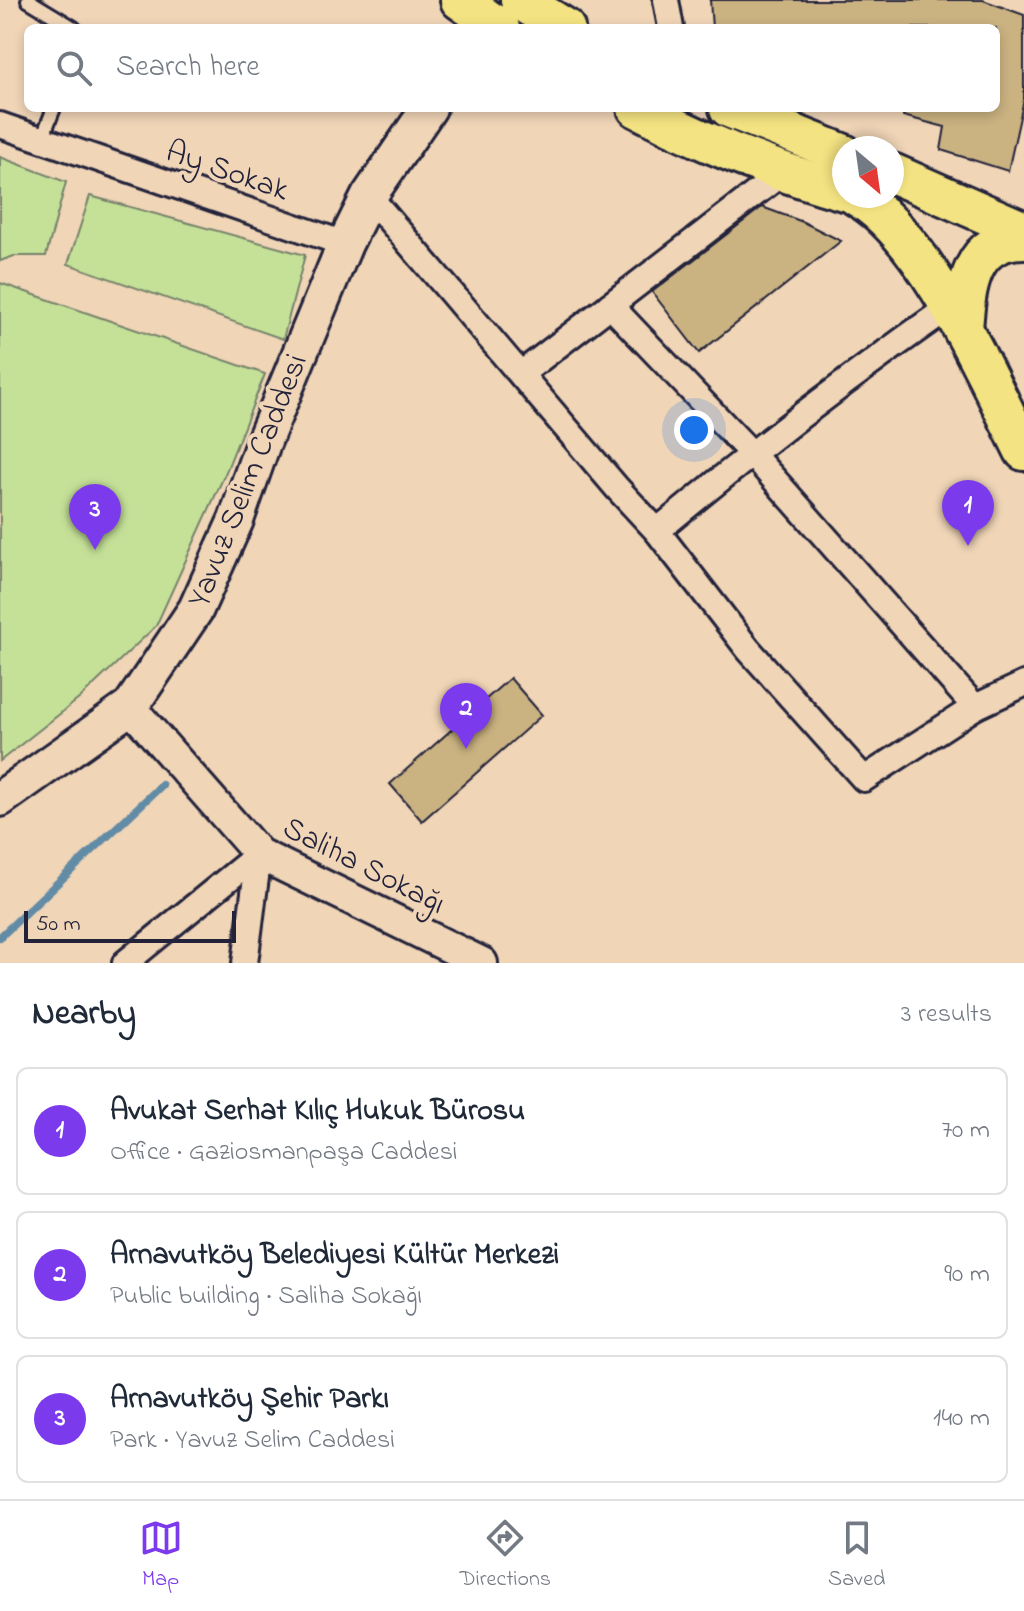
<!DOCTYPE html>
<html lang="en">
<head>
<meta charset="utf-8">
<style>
	:root { --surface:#fff; --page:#f2f2f3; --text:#1f2937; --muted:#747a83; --line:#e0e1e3; --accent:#7c3aed }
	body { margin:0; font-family:"Indie Flower",sans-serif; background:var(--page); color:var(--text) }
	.compass { position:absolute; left:832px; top:136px; width:72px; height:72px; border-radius:50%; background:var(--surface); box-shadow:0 4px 12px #0003; rotate:151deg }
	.scale { position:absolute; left:24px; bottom:20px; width:212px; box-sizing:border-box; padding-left:8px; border:4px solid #22223b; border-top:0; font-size:22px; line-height:28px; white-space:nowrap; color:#22223b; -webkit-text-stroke:6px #f0d5b7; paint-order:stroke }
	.you { position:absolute; left:694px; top:430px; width:28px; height:28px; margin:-20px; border:6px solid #fff; border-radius:50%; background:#1a73e8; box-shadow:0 0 0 12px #1a73e833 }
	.badge { display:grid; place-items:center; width:52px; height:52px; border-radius:50%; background:var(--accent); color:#fff; font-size:26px; font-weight:700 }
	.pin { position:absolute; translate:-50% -66px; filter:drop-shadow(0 2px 4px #0008) }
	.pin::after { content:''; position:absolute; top:42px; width:28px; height:24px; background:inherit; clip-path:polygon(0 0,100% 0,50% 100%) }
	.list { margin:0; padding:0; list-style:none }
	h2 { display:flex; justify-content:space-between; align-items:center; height:104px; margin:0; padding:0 32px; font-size:34px }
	h2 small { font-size:26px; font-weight:400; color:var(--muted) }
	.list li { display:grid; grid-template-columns:52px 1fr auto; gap:24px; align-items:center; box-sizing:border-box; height:128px; margin:0 16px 16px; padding:0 16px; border:2px solid var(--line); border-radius:12px }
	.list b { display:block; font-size:30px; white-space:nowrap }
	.list p { margin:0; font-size:26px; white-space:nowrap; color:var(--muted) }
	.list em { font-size:26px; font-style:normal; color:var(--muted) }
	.icon { flex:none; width:44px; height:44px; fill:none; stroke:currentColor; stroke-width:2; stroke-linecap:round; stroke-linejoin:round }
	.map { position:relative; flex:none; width:1024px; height:963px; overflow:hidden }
	.search { position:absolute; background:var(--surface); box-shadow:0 4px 12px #0003; left:24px; right:24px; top:24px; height:88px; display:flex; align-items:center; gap:20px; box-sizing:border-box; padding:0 28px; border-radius:12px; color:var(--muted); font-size:30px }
	.sheet { height:536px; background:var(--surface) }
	nav { display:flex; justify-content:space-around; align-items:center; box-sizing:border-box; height:112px; border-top:2px solid var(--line); background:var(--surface); font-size:22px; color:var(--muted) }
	nav a { display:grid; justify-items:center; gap:4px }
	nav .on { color:var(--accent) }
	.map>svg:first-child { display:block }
	.green { fill:#c5e198; stroke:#74826a; stroke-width:2 }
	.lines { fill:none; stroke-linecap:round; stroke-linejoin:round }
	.stream { stroke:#628ba6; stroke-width:8 }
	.building { fill:#cab281; stroke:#22223b; stroke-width:2 }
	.service-casing { stroke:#22223b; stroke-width:18 }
	.minor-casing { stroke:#22223b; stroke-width:30 }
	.tertiary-casing { stroke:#22223b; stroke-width:36 }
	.secondary-casing { stroke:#22223b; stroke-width:40 }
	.primary-casing { stroke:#22223b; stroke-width:44 }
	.service { stroke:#f0d5b7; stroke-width:12 }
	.minor { stroke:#f0d5b7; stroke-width:24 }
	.tertiary { stroke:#f0d5b7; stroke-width:30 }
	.secondary { stroke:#f0d5b7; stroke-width:34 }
	.primary { stroke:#f4e382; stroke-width:38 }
	.labels { text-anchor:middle; stroke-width:8; stroke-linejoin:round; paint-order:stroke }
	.street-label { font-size:32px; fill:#22223b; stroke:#f0d5b7 }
</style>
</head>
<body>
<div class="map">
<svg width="1024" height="963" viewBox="0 0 1024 963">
	<rect width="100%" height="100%" fill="#f0d5b7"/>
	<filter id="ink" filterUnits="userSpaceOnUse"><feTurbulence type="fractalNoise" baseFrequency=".0125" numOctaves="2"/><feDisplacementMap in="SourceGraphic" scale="16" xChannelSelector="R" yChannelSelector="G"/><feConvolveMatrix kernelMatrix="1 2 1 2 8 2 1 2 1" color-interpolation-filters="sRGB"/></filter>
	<g filter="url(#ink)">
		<!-- green -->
		<g class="green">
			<path d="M0 157 66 182 46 256H14L0 261Z"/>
			<path d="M90 196 305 255 283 339 68 264Z"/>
			<path d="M0 283 265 374 225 474 156 626 80 698 0 761Z"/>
		</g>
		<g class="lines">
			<!-- stream -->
			<path class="stream" d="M0 937 162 785"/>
		</g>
		<!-- building -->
		<g class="building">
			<path d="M710 0H983L1024 15V99L1008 171 941 150 945 127 903 116 904 108H996V28H712Z"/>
			<path d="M762 207 803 222 841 241 699 353 652 292Z"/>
			<path d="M510 678 542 715 422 821 390 784Z"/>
		</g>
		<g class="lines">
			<!-- service casing -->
			<g class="service-casing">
				<g id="service">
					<path d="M28 0 74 28"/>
					<path d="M41 141 54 108"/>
				</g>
			</g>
			<!-- minor casing -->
			<g class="minor-casing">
				<g id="minor">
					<path d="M666 0 671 28"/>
					<path d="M0 125 345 244"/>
					<path d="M369 196 617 488 657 531 748 649 864 779 975 707"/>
					<path d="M610 305 751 453 975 707 1024 684"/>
					<path d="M522 373 782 173"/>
					<path d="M657 531C752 452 848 378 949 307"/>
					<path d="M125 963 259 854"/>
					<path d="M245 963 259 854"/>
				</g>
			</g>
			<!-- tertiary casing -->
			<g class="tertiary-casing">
				<path id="tertiary" d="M130 707 259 854 482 963"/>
			</g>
			<!-- secondary casing -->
			<g class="secondary-casing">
				<path id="secondary" d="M0 799 130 707 196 609 236 520 263 443 345 244 369 196 429 108"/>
			</g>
			<!-- primary casing -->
			<g class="primary-casing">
				<g id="primary">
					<path d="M460 0 500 28"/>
					<path d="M520 0 565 28"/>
					<path d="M637 108C705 144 770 170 844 191"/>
					<path d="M729 108 844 154"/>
					<path d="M892 173 1024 231"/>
					<path d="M856 196C927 236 987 378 1024 451"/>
					<path d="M963 330C966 287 970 239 1024 239"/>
				</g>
			</g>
			<!-- service -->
			<use href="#service" class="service"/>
			<!-- minor -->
			<use href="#minor" class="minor"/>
			<!-- tertiary -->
			<use href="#tertiary" class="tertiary"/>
			<!-- secondary -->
			<use href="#secondary" class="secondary"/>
			<!-- primary -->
			<use href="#primary" class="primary"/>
		</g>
	</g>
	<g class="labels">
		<!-- street labels -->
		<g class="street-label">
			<text transform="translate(228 169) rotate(19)" y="11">Ay Sokak</text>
			<text transform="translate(246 480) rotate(-68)" y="11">Yavuz Selim Caddesi</text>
			<text transform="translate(365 864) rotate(27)" y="11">Saliha Sokağı</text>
		</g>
	</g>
</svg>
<svg class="compass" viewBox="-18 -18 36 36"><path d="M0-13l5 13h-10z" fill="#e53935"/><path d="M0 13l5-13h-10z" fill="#747a83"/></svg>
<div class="scale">50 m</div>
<div class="you"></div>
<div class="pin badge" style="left:968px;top:546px">1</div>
<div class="pin badge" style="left:466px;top:749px">2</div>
<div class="pin badge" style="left:95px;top:550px">3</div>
<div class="search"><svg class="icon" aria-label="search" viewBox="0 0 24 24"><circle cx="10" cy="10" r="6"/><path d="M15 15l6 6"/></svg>Search here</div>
</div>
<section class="sheet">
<h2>Nearby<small>3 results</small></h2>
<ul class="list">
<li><span class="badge">1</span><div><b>Avukat Serhat Kılıç Hukuk Bürosu</b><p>Office · Gaziosmanpaşa Caddesi</p></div><em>70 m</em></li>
<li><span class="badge">2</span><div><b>Arnavutköy Belediyesi Kültür Merkezi</b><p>Public building · Saliha Sokağı</p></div><em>90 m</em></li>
<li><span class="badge">3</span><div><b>Arnavutköy Şehir Parkı</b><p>Park · Yavuz Selim Caddesi</p></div><em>140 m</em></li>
</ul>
</section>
<nav>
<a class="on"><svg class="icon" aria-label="map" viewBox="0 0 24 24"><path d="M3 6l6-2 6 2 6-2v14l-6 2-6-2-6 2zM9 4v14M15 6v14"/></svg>Map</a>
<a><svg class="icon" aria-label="directions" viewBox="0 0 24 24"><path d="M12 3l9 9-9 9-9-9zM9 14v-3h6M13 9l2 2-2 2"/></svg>Directions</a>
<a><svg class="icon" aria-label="saved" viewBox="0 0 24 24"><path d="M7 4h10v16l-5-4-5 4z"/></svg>Saved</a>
</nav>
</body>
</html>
